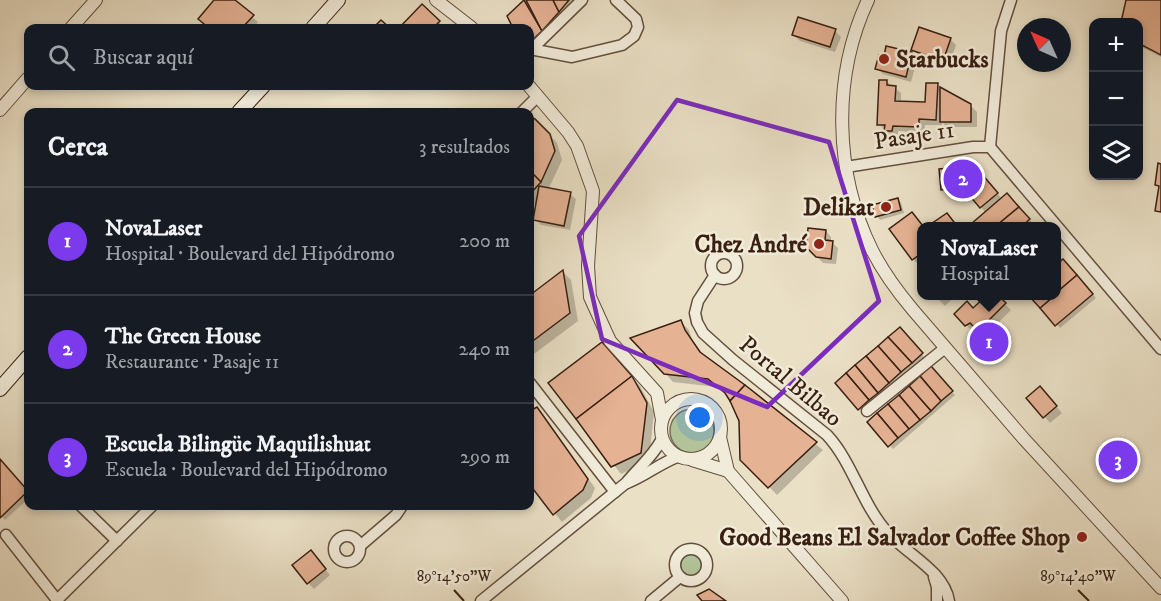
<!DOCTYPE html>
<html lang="es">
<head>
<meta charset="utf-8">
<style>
	:root { --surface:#171b24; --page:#242831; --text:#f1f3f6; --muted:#9ea1a6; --line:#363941; --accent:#7c3aed }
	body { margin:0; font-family:"IM FELL DW Pica",serif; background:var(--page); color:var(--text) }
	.controls { position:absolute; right:18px; top:18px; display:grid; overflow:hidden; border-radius:12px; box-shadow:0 3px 9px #0003 }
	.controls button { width:54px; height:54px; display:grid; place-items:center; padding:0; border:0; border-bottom:2px solid var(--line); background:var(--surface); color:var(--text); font:30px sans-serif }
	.compass { position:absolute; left:1017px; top:18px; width:54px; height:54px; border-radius:50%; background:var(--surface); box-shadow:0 3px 9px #0003; rotate:315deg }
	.you { position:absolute; left:700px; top:418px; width:21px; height:21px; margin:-15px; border:4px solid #fff; border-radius:50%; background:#1a73e8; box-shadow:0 0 0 9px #1a73e833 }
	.badge { display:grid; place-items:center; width:39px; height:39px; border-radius:50%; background:var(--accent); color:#fff; font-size:20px; font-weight:700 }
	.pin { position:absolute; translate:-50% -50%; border:3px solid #fff; box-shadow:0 2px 6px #0006 }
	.popup { position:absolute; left:917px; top:222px; width:144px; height:78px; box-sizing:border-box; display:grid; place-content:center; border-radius:12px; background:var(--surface); filter:drop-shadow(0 2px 4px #0005); font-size:20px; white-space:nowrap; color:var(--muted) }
	.popup b { font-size:22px; color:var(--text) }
	.popup::after { content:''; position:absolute; left:50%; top:100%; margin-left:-12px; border:12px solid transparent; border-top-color:var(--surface) }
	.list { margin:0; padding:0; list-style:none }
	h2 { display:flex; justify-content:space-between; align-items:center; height:78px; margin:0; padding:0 24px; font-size:26px }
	h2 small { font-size:20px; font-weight:400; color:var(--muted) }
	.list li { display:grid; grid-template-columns:39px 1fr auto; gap:18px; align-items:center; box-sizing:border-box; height:108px; padding:0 24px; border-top:2px solid var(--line) }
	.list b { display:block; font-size:22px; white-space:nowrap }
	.list p { margin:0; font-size:20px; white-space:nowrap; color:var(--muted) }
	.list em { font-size:20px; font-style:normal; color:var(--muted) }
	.icon { flex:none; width:33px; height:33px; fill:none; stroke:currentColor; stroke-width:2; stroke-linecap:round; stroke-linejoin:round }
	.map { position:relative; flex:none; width:1161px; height:601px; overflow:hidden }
	.search { position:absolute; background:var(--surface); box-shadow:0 3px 9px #0003; left:24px; top:24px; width:510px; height:66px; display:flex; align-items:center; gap:15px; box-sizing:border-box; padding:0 21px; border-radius:12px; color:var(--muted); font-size:22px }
	.panel { position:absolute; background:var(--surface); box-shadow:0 3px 9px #0003; left:24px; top:108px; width:510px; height:402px; border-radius:12px }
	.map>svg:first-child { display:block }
	.green { fill:#b2c399; stroke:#757154; stroke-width:1.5 }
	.shadow { fill:#0003 }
	.building { fill:#e5b294; stroke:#381f10; stroke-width:1.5 }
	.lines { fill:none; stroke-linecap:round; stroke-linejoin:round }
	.minor-casing { stroke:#644f3e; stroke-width:13 }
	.tertiary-casing { stroke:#644f3e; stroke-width:14 }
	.secondary-casing { stroke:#381f10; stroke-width:16 }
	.minor { stroke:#f1ebda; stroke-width:10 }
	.tertiary { stroke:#f1ebda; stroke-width:12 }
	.secondary { stroke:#f1ebda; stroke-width:14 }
	.marked { fill:none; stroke:#7b2cbf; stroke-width:4.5; stroke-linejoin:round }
	.ticks { fill:none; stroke:#381f10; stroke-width:2 }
	.poi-dot { fill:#8f2418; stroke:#f1ebda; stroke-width:2 }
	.labels { text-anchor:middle; stroke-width:5; stroke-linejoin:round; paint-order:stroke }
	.poi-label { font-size:24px; font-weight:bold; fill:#381f10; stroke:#f1ebda; text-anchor:end }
	.street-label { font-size:24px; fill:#381f10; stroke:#f1ebda }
	.ticks-label { font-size:15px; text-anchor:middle; fill:#381f10; stroke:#f1ebda; stroke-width:5; stroke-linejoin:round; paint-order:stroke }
</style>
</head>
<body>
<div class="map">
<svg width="1161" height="601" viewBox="0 0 1161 601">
	<rect width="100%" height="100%" fill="#eae0c6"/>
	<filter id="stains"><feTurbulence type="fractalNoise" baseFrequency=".00333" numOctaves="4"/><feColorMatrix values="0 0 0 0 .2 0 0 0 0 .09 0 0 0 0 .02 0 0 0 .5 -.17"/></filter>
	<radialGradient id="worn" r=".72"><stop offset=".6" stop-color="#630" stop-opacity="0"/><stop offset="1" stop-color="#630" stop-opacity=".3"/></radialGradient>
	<!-- green -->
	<g class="green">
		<circle cx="692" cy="431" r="22"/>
		<circle cx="692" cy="565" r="12"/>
	</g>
	<!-- shadow -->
	<g class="shadow">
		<path d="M216 0H233L258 22 253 28H210L200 19Z"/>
		<path d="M527 0H580L537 46 530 44V28H515L509 16Z"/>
		<path d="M1127 0H1161V57L1138 45V22H1123Z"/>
		<path d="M422 6 445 28H401Z"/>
		<path d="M835 31 841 37 835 52 800 41 794 35Z"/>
		<path d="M950 39 956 45 949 65 919 55 913 49Z"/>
		<path d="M911 54 917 60 911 82 883 74 877 68Z"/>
		<path d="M887 82 901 93V103L927 104 938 85 943 91 971 106 977 112V127H947L942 122V125H925L924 133 898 131V136H892L879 124Z"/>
		<path d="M530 119 535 120 542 126 557 143 562 160 548 190 570 194 576 199 570 230 541 225 535 219 538 200 530 211Z"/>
		<path d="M983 176 1002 199 1010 198 1035 226H975L973 224 986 213 971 196 950 198 942 190Z"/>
		<path d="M897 199 901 203 904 213 880 220 877 216Z"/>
		<path d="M920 222 923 226H922L921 267 913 259Z"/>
		<path d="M826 231 831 237V242L838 248 836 264 823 263 808 247Z"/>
		<path d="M1056 252 1096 298 1060 328 1032 296H1056Z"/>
		<path d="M563 272 571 280 578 321 530 357V297Z"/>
		<path d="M935 296H955L945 306Z"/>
		<path d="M988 296H997L1011 310 991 330 1009 349 995 363 975 343 983 334 977 328 972 331 956 314 973 310Z"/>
		<path d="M681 322 689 330 692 340 705 357 823 450 777 495 742 459 740 421 729 396 717 387 673 382 665 373Z"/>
		<path d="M899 329 925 358 865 415 837 383Z"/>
		<path d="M609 352 640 386 654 412 649 461 621 474 551 383Z"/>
		<path d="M931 368 955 395 893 449 869 422Z"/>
		<path d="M1045 394 1062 413 1050 423 1029 398Z"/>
		<path d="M536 409 544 417 595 488 591 498 562 522 530 483V413Z"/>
		<path d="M0 461 28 493V499L5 520 0 515Z"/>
		<path d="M316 558 330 575 314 589 308 583Z"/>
	</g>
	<!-- building -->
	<g class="building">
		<path d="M214 0H235L254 15 242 28H209L198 19Z"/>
		<path d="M524 0 542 31 531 41 530 28H513L507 16Z"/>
		<path d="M526 0H553L559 12 542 31Z"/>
		<path d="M553 0H569L559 12Z"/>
		<path d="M1126 0H1161V55L1138 43V22H1121Z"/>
		<path d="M422 4 440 21 433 28H399Z"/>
		<path d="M798 17 836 29 830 47 792 35Z"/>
		<path d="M381 20 390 28H373Z"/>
		<path d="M919 27 951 38 943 61 911 50Z"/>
		<path d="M886 46 912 52 906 77 875 69 879 55 884 56Z"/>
		<path d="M879 80H887V85L896 86 895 101 925 102 926 83H938L936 120 919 119V127L893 126 892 131H884L885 125H877Z"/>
		<path d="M940 87 971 104V122H940Z"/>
		<path d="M530 117 535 119 550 134 555 151 541 182 530 171Z"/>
		<path d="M1158 163 1161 164V212L1155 211 1159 186 1155 185Z"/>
		<path d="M975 166 998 193 980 208 963 188 941 190 939 169Z"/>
		<path d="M530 171 541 182 530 194Z"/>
		<path d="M539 186 571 192 564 226 533 220Z"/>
		<path d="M1007 193 1019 207 996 226H973L971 224Z"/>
		<path d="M898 198 901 210 875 217 872 205Z"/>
		<path d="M1019 207 1030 219 1022 226H996Z"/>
		<path d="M912 212 923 226 922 253 912 260 889 229Z"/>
		<path d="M947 213 957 226H928Z"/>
		<path d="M808 228 826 230 825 240 833 241 831 259 816 257 806 247Z"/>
		<path d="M1063 259 1077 275 1056 293V265Z"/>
		<path d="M563 270 570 313 530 343V295Z"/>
		<path d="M1077 275 1093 294 1055 326 1040 308 1054 296H1056V293Z"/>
		<path d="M986 296H999L1006 303 978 331 970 323 965 326 954 314 967 301 973 308Z"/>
		<path d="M1029 296H1054L1040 308Z"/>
		<path d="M681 320 685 330 700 352 745 385 730 401 725 393 708 379 664 374 630 338Z"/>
		<path d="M989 326 1005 342 988 358 972 343Z"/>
		<path d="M900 327 923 353 912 363 888 337Z"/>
		<path d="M888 337 912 363 901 372 878 346Z"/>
		<path d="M602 342 632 376 576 419 548 383Z"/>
		<path d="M878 346 901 372 889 383 866 356Z"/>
		<path d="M866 356 889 383 878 393 855 365Z"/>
		<path d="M855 365 878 393 869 400 846 373Z"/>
		<path d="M931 366 953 391 941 401 920 376Z"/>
		<path d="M846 373 869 400 858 410 835 383Z"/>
		<path d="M632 376 647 403 641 453 611 467 576 419Z"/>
		<path d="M920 376 941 401 931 411 909 386Z"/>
		<path d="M745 385 817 442 768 488 740 460 739 421 730 401Z"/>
		<path d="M909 386 931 411 920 420 899 395Z"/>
		<path d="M1040 386 1057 406 1043 418 1026 398Z"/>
		<path d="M899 395 920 420 909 429 888 404Z"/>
		<path d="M888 404 909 429 898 438 877 413Z"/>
		<path d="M537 407 588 479 583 490 553 515 530 485V411Z"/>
		<path d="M877 413 898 438 888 447 867 422Z"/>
		<path d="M0 459 28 491 0 518Z"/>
		<path d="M311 550 326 569 307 584 292 565Z"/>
		<path d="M709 589 726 601H702L697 595Z"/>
	</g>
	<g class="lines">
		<!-- minor casing -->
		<g class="minor-casing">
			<g id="minor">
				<path d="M530 49 572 57 622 45 634 36 638 27 636 19 616 0"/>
				<path d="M532 49 582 0"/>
				<path d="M522 112 538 96"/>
				<path d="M990 147 1161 349"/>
				<path d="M990 147 1001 31 1011 0"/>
				<path d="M846 167 973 147H990"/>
				<circle cx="724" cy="266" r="13"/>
				<path d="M715 275 698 301 695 313 697 322 703 333 733 360 827 435C853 463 862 505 888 533 908 555 944 571 949 601"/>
				<path d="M530 383 615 492"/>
				<path d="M867 411 945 348"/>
				<path d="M627 483C645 476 659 464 677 457"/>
				<path d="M81 506 117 541"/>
				<path d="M6 535 57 600"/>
				<circle cx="347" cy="549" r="13"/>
				<path d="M360 546 396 515 402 506"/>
				<circle cx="691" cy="565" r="16"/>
				<path d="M934 577 937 587V601"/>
				<path d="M56 601 152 506"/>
				<path d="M481 601 626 483C639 467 651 459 662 439"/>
				<path d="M651 601 680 577"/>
			</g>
		</g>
		<!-- tertiary casing -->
		<g class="tertiary-casing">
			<g id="tertiary">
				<path d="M436 0 472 28"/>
				<path d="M868 0C832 77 834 173 872 250 883 272 897 291 913 310L1024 439 1161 588"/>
				<path d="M71 28 96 0"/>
				<path d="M529 86 568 132 577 146 593 191 588 266 590 297 610 341 657 393 662 420"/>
				<path d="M0 110 28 78"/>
				<circle cx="691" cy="429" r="30"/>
				<path d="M720 437 728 471 842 601"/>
				<path d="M692 460 728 471"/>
			</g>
		</g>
		<!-- secondary casing -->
		<g class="secondary-casing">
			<g id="secondary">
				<path d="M313 28 338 0"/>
				<path d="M239 112 263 86"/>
				<path d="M0 389 28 357"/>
			</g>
		</g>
		<!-- minor -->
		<use href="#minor" class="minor"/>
		<!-- tertiary -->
		<use href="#tertiary" class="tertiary"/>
		<!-- secondary -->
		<use href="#secondary" class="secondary"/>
	</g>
	<!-- marked area -->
	<path class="marked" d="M677 100 829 142 879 301 767 407 602 339 579 236Z"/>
	<!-- ticks -->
	<path class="ticks" d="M454 590 464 601M1078 590 1089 601"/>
	<!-- markers -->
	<g class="poi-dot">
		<circle cx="884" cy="59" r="6"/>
		<circle cx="886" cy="207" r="6"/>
		<circle cx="819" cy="244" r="6"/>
		<circle cx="1082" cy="537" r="6"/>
	</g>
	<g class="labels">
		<!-- poi labels -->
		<g class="poi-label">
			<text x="896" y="67" text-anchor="start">Starbucks</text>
			<text x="874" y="215">Delikat</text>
			<text x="807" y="252">Chez André</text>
			<text x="1070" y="545">Good Beans El Salvador Coffee Shop</text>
		</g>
		<!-- street labels -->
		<g class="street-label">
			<text transform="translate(914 135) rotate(-9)" y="8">Pasaje 11</text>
			<text transform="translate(791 381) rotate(40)" y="8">Portal Bilbao</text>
		</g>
	</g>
	<g class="ticks-label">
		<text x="454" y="581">89°14'50"W</text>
		<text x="1078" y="581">89°14'40"W</text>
	</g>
	<rect width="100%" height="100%" filter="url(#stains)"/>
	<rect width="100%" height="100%" fill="url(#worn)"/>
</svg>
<div class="controls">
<button>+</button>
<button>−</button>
<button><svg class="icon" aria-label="layers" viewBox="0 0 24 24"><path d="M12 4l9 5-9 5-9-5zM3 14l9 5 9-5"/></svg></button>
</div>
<svg class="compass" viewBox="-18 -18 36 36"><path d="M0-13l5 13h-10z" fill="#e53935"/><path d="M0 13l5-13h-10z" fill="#9ea1a6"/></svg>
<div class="you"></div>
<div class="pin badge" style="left:989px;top:342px">1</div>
<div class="popup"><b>NovaLaser</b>Hospital</div>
<div class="pin badge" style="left:963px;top:179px">2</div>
<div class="pin badge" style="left:1118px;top:460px">3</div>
<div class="search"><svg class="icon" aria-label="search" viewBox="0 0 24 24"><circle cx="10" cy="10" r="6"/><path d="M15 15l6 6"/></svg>Buscar aquí</div>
<section class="panel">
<h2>Cerca<small>3 resultados</small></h2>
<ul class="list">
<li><span class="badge">1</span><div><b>NovaLaser</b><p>Hospital · Boulevard del Hipódromo</p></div><em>200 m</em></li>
<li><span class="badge">2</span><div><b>The Green House</b><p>Restaurante · Pasaje 11</p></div><em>240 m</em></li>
<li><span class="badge">3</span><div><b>Escuela Bilingüe Maquilishuat</b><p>Escuela · Boulevard del Hipódromo</p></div><em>290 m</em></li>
</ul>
</section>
</div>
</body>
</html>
